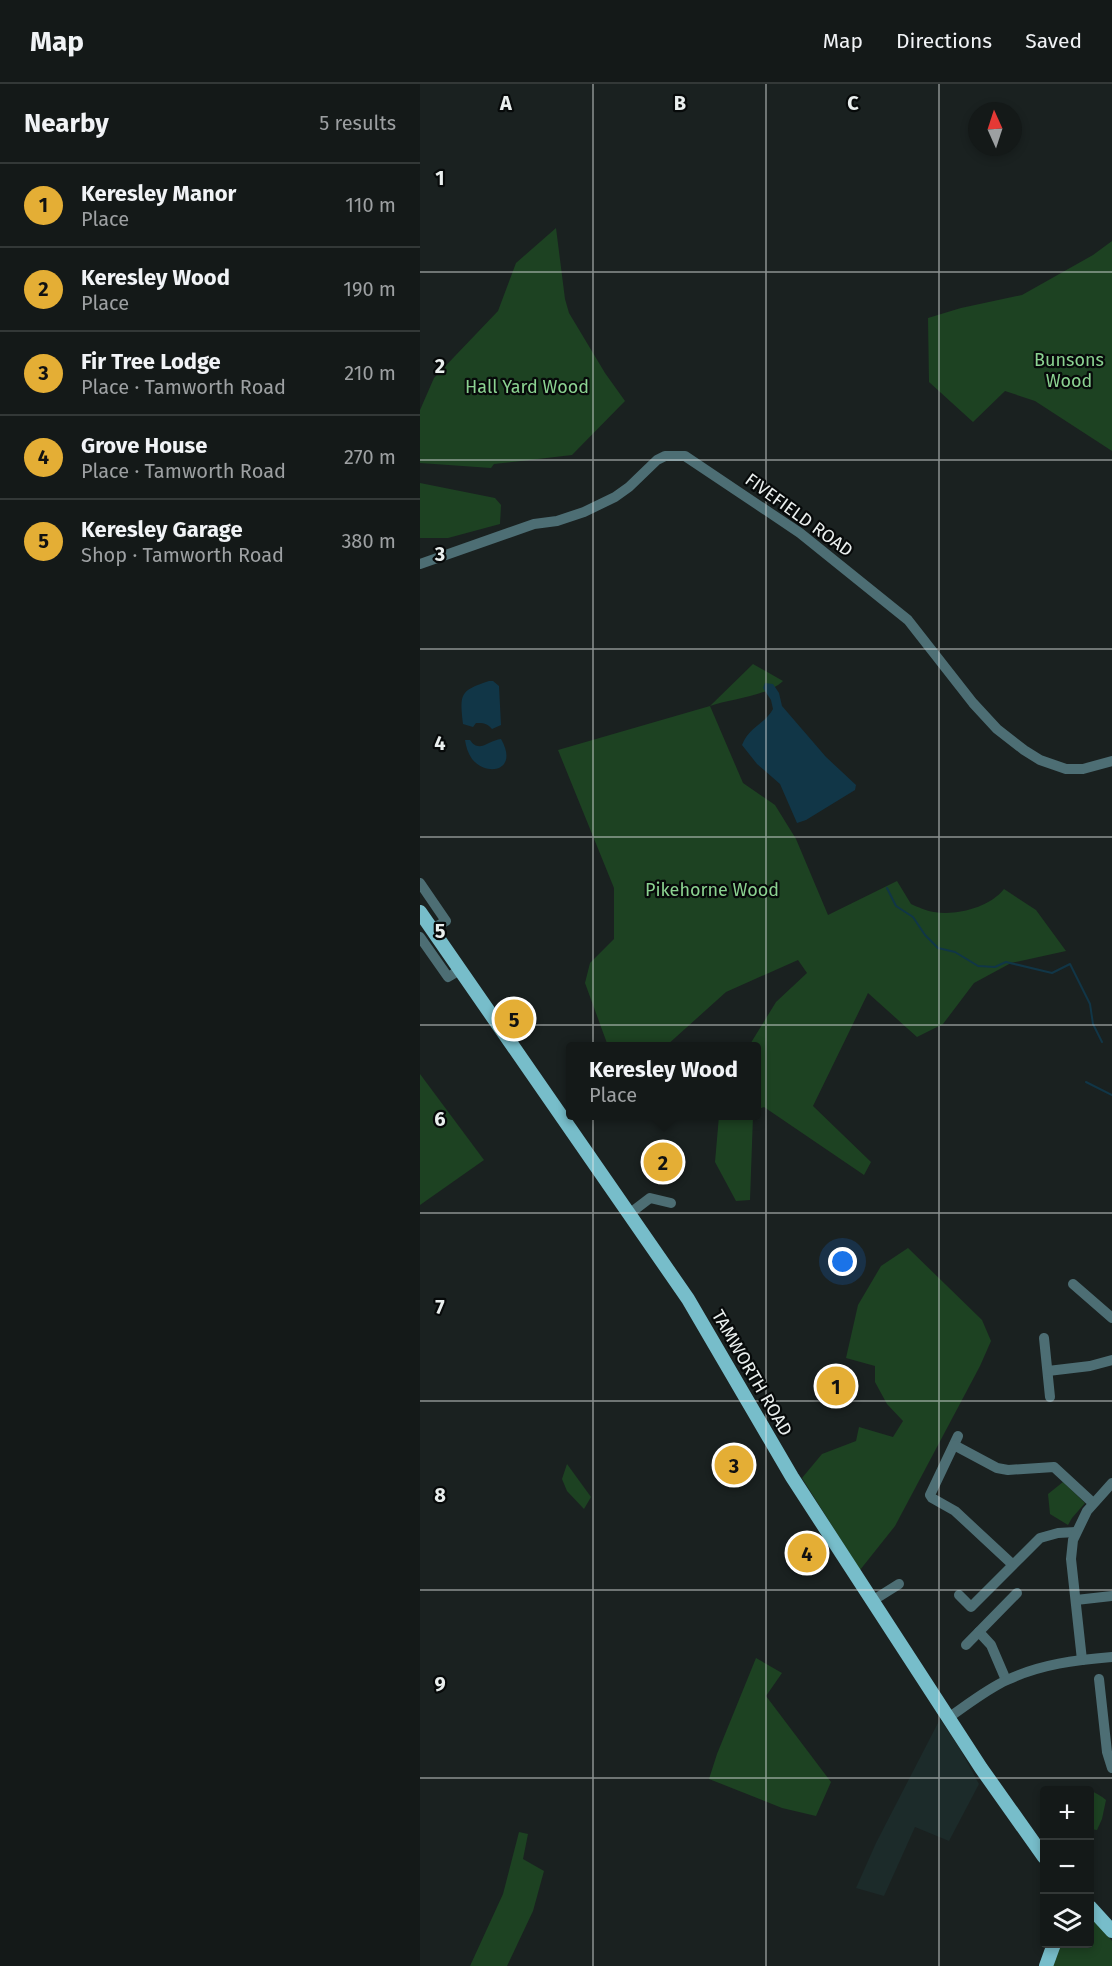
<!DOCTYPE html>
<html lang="en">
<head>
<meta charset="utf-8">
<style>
	:root { --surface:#141918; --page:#212625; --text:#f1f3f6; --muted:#9da0a2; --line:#333837; --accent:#e4ae35 }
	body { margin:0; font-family:"Fira Sans",sans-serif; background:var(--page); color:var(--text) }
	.controls { position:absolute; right:18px; bottom:18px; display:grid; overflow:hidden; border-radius:6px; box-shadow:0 3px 9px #0003 }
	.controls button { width:54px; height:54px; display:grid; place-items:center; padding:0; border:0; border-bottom:2px solid var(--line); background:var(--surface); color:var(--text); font:30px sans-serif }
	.compass { position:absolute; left:548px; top:18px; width:54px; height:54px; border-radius:50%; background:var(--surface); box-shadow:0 3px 9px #0003; rotate:357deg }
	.you { position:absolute; left:423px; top:1178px; width:21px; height:21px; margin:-15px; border:4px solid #fff; border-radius:50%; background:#1a73e8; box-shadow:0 0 0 9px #1a73e833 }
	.badge { display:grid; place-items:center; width:39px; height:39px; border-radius:50%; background:var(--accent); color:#111; font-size:20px; font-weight:700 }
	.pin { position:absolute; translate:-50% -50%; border:3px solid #fff; box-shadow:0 2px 6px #0006 }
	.popup { position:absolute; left:146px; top:958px; width:195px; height:78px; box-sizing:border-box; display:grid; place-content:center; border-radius:6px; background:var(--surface); filter:drop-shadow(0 2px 4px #0005); font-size:20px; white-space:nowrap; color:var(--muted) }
	.popup b { font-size:22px; color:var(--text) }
	.popup::after { content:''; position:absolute; left:50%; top:100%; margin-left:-12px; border:12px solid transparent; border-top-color:var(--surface) }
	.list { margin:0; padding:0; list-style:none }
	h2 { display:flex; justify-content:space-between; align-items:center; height:78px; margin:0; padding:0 24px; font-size:26px }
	h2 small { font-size:20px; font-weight:400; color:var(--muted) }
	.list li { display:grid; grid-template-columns:39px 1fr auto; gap:18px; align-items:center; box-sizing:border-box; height:84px; padding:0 24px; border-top:2px solid var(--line) }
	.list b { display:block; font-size:22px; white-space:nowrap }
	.list p { margin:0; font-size:20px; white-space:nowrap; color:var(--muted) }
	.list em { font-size:20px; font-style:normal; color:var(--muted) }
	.icon { flex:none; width:33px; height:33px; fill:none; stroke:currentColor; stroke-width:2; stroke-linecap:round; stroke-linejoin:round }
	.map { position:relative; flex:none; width:692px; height:1882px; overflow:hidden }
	header { display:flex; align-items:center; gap:36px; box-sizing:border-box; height:84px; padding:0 30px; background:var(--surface); border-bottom:2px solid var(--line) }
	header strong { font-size:28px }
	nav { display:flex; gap:33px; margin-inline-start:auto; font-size:21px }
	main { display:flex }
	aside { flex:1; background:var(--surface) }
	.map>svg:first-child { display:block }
	.built { fill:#1c2b2a }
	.green { fill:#1d4222 }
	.water { fill:#113647 }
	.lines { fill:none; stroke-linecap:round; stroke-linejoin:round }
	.stream { stroke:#113647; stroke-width:2 }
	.minor { stroke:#4d6e74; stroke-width:10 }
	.major { stroke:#77bdca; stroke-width:14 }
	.grid { fill:none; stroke:#eaefee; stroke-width:1.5; stroke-opacity:0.55 }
	.labels { text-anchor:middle; stroke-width:4.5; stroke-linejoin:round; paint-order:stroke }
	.park-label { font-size:18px; fill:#8bd291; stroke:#070a0a }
	.street-label { font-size:18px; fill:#eaefee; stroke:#070a0a }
	.grid-label { font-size:20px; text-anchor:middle; font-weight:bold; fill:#eaefee; stroke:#070a0a; stroke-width:4.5; stroke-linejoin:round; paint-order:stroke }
</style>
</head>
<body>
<header>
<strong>Map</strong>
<nav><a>Map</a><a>Directions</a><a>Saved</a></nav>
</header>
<main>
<aside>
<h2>Nearby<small>5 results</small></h2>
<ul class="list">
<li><span class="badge">1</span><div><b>Keresley Manor</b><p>Place</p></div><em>110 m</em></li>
<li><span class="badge">2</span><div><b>Keresley Wood</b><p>Place</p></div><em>190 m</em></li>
<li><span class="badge">3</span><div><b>Fir Tree Lodge</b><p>Place · Tamworth Road</p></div><em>210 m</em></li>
<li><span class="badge">4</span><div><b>Grove House</b><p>Place · Tamworth Road</p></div><em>270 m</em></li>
<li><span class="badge">5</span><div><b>Keresley Garage</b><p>Shop · Tamworth Road</p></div><em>380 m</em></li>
</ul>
</aside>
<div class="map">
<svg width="692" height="1882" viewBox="0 0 692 1882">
	<rect width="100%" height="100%" fill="#1a2120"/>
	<!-- built -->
	<path class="built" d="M520 1635 539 1663 559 1700 529 1757 495 1743 464 1812 436 1804 456 1759Z"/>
	<!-- green -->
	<g class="green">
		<path d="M136 144 145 215 149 229 185 289 205 317 152 371 74 380 71 384 0 379V326L14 294 78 227 96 179Z"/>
		<path d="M692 157V367L615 317 585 307 553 338 509 298 508 234 541 224 602 211 673 171Z"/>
		<path d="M0 399 75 414 81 421 80 440 28 454H0Z"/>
		<path d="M333 580 363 597C348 612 310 615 290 622L323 699 355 721 376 755 408 831 477 797 491 820C498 823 506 827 514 828 537 832 570 823 584 805L616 826 646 867 591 879 554 899 523 940 497 953 448 909 393 1022 451 1078 444 1091 344 1023 336 1026V962H329L356 918 387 889 378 876 306 908 246 962H188L165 899 170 879 194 855V804L138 666 290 622Z"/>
		<path d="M0 990 64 1076 0 1121Z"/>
		<path d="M299 1032H333L330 1116 316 1117 295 1078Z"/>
		<path d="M488 1164 562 1236 571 1257 560 1282 475 1442 440 1486 382 1394 402 1370 436 1357 439 1343 473 1353 483 1337 467 1320 455 1298V1282L426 1274 438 1221 461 1182Z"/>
		<path d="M147 1380 171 1413 164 1425 147 1407 142 1395Z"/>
		<path d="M643 1398 665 1419 652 1434 648 1441 630 1430 628 1410Z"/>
		<path d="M336 1574 362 1589 346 1612 411 1698 396 1732 362 1724 289 1695 297 1670Z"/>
		<path d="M651 1703C664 1703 675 1707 686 1716L682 1735 677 1746 670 1745V1706H648Z"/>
		<path d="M99 1748 108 1750 103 1775 124 1787 113 1827 87 1882H50L83 1810Z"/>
		<path d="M670 1832 692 1857V1882H630L638 1860H670Z"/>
	</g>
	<!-- water -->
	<g class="water">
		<path d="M69 597H73L79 602 81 641 72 645C67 639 63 639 56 639L53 643 43 640C40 610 39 607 69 597Z"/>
		<path d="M345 599 353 600 359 609 362 622 406 673 436 701 435 706 386 736 377 739 360 700 337 680 322 661C330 642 344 641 353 625L351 616 343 604Z"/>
		<path d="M81 655C99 686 68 694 52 675 48 669 46 663 45 656H50C59 670 69 656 81 655Z"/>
	</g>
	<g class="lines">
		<!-- stream -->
		<g class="stream">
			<path d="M467 804 476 822 493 833 505 851 518 864 535 868 558 882 575 883 586 878 632 889 650 880 670 920 673 940 682 958"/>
			<path d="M666 998 692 1011"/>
		</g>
		<!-- minor -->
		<g class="minor">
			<path d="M0 480 114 440 137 437 164 428 195 413 209 403 237 376 245 372H265L380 449 488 536 553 619 577 645 604 666 620 676 646 685H663L692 677"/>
			<path d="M0 799 26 837 12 845"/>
			<path d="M0 853 28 893 40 886"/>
			<path d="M209 1130 230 1114 251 1119"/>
			<path d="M653 1200 692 1234"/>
			<path d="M624 1254 630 1313"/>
			<path d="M628 1287 670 1282 692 1276"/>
			<path d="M538 1352 510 1411 512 1414 535 1427 592 1480"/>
			<path d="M534 1361 577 1384 588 1386 634 1383 673 1419"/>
			<path d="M539 1511 551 1523 620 1454 638 1449 656 1448"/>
			<path d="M656 1516 692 1512"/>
			<path d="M452 1517 479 1500"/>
			<path d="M559 1548 571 1561 586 1596"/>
			<path d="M546 1561 597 1509"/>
			<path d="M662 1576 651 1475 653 1456 667 1427 692 1399"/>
			<path d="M679 1595 687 1668 692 1684"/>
			<path d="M528 1634C547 1621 567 1605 587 1596 621 1580 656 1576 692 1573"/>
		</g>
		<!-- major -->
		<g class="major">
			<path d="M0 828 268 1215 372 1393 561 1684 624 1773"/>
			<path d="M670 1823 692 1847"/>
			<path d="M626 1882 634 1860"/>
		</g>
	</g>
	<!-- grid -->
	<path class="grid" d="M173 0V1882M346 0V1882M519 0V1882M0 188H692M0 376H692M0 565H692M0 753H692M0 941H692M0 1129H692M0 1317H692M0 1506H692M0 1694H692"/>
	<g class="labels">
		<!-- park labels -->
		<g class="park-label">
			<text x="649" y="282">Bunsons<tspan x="649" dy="21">Wood</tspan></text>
			<text x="107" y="309">Hall Yard Wood</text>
			<text x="292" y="812">Pikehorne Wood</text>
		</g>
		<!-- street labels -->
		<g class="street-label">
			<text transform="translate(379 431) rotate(36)" y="6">FIVEFIELD ROAD</text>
			<text transform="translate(332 1289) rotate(60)" y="6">TAMWORTH ROAD</text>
		</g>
	</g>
	<g class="grid-label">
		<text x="86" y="26">A</text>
		<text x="260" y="26">B</text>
		<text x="433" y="26">C</text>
		<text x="20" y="101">1</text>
		<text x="20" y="289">2</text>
		<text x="20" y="477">3</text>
		<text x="20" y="666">4</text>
		<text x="20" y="854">5</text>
		<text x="20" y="1042">6</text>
		<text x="20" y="1230">7</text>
		<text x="20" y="1418">8</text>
		<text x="20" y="1607">9</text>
	</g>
</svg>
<div class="controls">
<button>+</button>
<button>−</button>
<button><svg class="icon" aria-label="layers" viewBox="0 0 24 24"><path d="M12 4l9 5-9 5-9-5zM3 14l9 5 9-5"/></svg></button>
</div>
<svg class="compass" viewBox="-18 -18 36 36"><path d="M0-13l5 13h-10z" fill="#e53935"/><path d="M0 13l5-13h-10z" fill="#9da0a2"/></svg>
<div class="you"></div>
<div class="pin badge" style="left:416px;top:1302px">1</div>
<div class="pin badge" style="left:243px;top:1078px">2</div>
<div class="popup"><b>Keresley Wood</b>Place</div>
<div class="pin badge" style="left:314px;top:1381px">3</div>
<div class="pin badge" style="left:387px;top:1469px">4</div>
<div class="pin badge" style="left:94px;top:935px">5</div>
</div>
</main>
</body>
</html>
